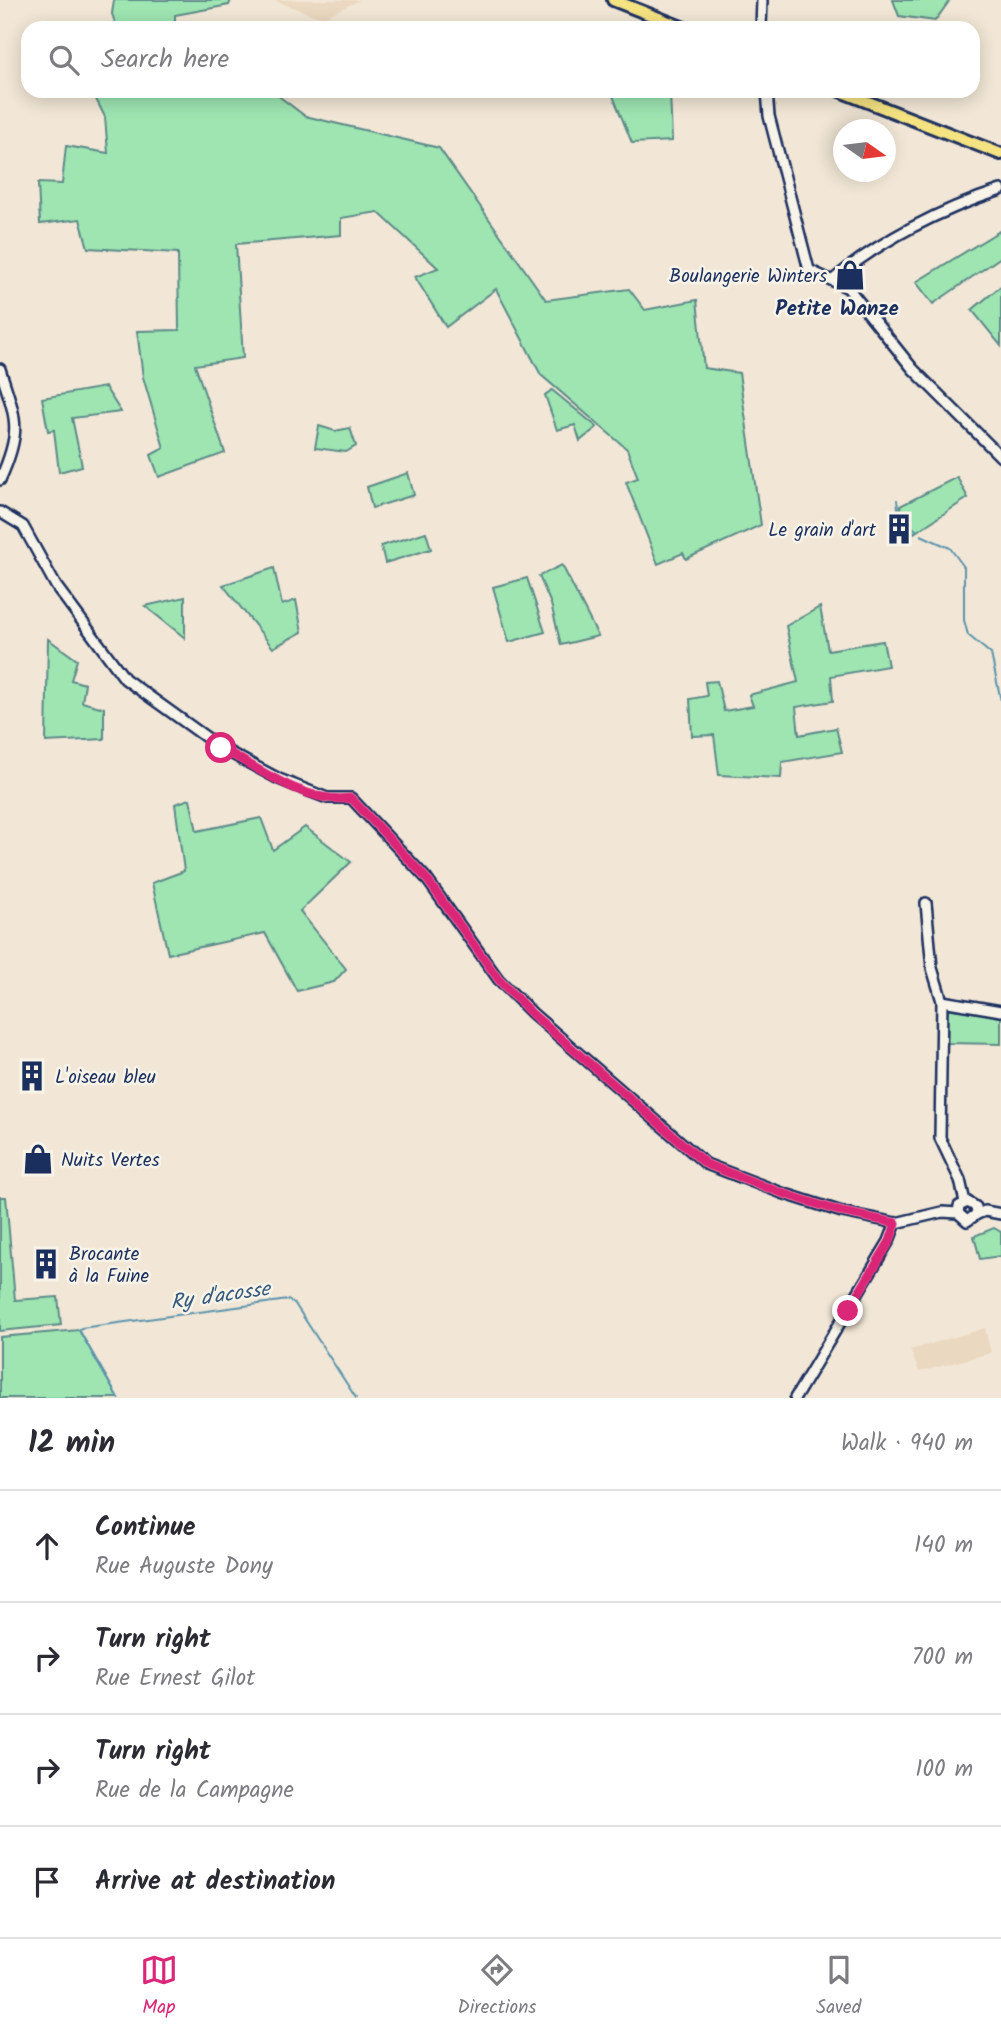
<!DOCTYPE html>
<html lang="en">
<head>
<meta charset="utf-8">
<style>
	:root { --surface:#fff; --page:#f7f7f7; --text:#2b2b33; --muted:#7c7c81; --line:#e1e1e2; --accent:#db2777 }
	body { margin:0; font-family:Kalam,sans-serif; background:var(--page); color:var(--text) }
	.compass { position:absolute; left:833px; top:119px; width:63px; height:63px; border-radius:50%; background:var(--surface); box-shadow:0 4px 18px #0003; rotate:104deg }
	.stop { position:absolute; width:21px; height:21px; margin:-16px; border:5px solid #db2777; border-radius:50%; background:#fff }
	.stop.end { background:#db2777; border-color:#fff; box-shadow:0 2px 7px #0008 }
	.list { margin:0; padding:0; list-style:none }
	h2 { display:flex; justify-content:space-between; align-items:center; height:91px; margin:0; padding:0 28px; font-size:30px }
	h2 small { font-size:23px; font-weight:400; color:var(--muted) }
	.list li { display:grid; grid-template-columns:46px 1fr auto; gap:21px; align-items:center; box-sizing:border-box; height:112px; padding:0 28px; border-top:2px solid var(--line) }
	.list b { display:block; font-size:26px; white-space:nowrap }
	.list p { margin:0; font-size:23px; white-space:nowrap; color:var(--muted) }
	.list em { font-size:23px; font-style:normal; color:var(--muted) }
	.icon { flex:none; width:38px; height:38px; fill:none; stroke:currentColor; stroke-width:2; stroke-linecap:round; stroke-linejoin:round }
	.map { position:relative; flex:none; width:1001px; height:1398px; overflow:hidden }
	.search { position:absolute; background:var(--surface); box-shadow:0 4px 18px #0003; left:21px; right:21px; top:21px; height:77px; display:flex; align-items:center; gap:18px; box-sizing:border-box; padding:0 24px; border-radius:21px; color:var(--muted); font-size:26px }
	.sheet { height:539px; background:var(--surface) }
	nav { display:flex; justify-content:space-around; align-items:center; box-sizing:border-box; height:98px; border-top:2px solid var(--line); background:var(--surface); font-size:19px; color:var(--muted) }
	nav a { display:grid; justify-items:center; gap:4px }
	nav .on { color:var(--accent) }
	.map>svg:first-child { display:block }
	.built { fill:#ebd8c0 }
	.green { fill:#9ee5b2; stroke:#5c8a88; stroke-width:2 }
	.lines { fill:none; stroke-linecap:round; stroke-linejoin:round }
	.stream { stroke:#5b93ac; stroke-width:2 }
	.tertiary-casing { stroke:#1b2f5e; stroke-width:14 }
	.primary-casing { stroke:#1b2f5e; stroke-width:16 }
	.tertiary { stroke:#f7f3e8; stroke-width:9 }
	.primary { stroke:#f5e382; stroke-width:10 }
	.route { stroke:#db2777; stroke-width:9 }
	.labels { text-anchor:middle; stroke-width:5; stroke-linejoin:round; paint-order:stroke }
	.poi-label { font-size:19px; fill:#1b2f5e; stroke:#f7f3e8; text-anchor:start }
	.neighbourhood-label { font-size:21px; font-weight:bold; fill:#1b2f5e; stroke:#f7f3e8 }
	.water-label { font-size:21px; font-style:italic; fill:#36597e; stroke:#f7f3e8 }
</style>
</head>
<body>
<div class="map">
<svg width="1001" height="1398" viewBox="0 0 1001 1398">
	<rect width="100%" height="100%" fill="#f2e7d6"/>
	<filter id="ink" filterUnits="userSpaceOnUse"><feTurbulence type="fractalNoise" baseFrequency=".0143" numOctaves="2"/><feDisplacementMap in="SourceGraphic" scale="14" xChannelSelector="R" yChannelSelector="G"/><feConvolveMatrix kernelMatrix="1 2 1 2 8 2 1 2 1" color-interpolation-filters="sRGB"/></filter>
	<g filter="url(#ink)">
		<!-- built -->
		<g class="built">
			<path d="M273 0H360L322 18Z"/>
			<path d="M985 1328 991 1353 919 1372 910 1350Z"/>
		</g>
		<!-- green -->
		<g class="green">
			<path d="M114 0H231L229 5 175 15V28H117L112 14Z"/>
			<path d="M893 0H950L935 21 899 16Z"/>
			<path d="M92 91H272L305 116 439 148 546 300 629 289 645 310 697 300 704 368 739 373 761 525 686 559 683 553 658 564 626 482 638 478 627 449 541 375 496 289 446 327 415 277 438 268 378 212 341 218V235L236 244 243 358 195 365 225 453 159 477 151 455 164 448 143 377 137 331 179 330 178 253 88 248 80 219 40 224 38 183 62 184 66 146 108 153 105 117Z"/>
			<path d="M611 91H670L672 141 632 143Z"/>
			<path d="M1001 230V257L933 304 916 282Z"/>
			<path d="M1001 286V346L972 310Z"/>
			<path d="M105 387 121 412 72 418 82 466 59 472 54 430 48 431 42 398Z"/>
			<path d="M552 390 597 427 580 441 575 425 557 430 545 395Z"/>
			<path d="M319 426 335 431 350 428 356 446 346 452 315 448Z"/>
			<path d="M408 473 414 495 372 508 367 487Z"/>
			<path d="M957 477 968 498 914 533 903 522 900 506Z"/>
			<path d="M426 532 431 549 385 563 381 546Z"/>
			<path d="M562 565 598 636 561 645 551 604 539 576Z"/>
			<path d="M274 568 282 605 296 600 302 632 273 648 223 585Z"/>
			<path d="M527 578 545 632 509 642 493 587Z"/>
			<path d="M185 597V638L145 606Z"/>
			<path d="M820 607 828 650 883 641 888 666 831 676 833 701 796 707 799 735 836 728 842 752 782 762 781 778 719 775 714 735 692 736 690 699 707 696 705 682 717 681 724 711 753 706 749 695 798 682 786 626Z"/>
			<path d="M48 639 77 660 71 680 85 684 82 702 104 708V739L46 742Z"/>
			<path d="M190 799 197 831 261 818 273 850 305 827 351 862 300 911 346 969 334 982 297 991 265 933 168 954 152 883 184 871 175 804Z"/>
			<path d="M947 1008 1001 1016V1044L946 1043Z"/>
			<path d="M0 1197H6L15 1300 58 1297 61 1325 0 1331Z"/>
			<path d="M994 1228 1001 1232V1256L980 1259 974 1236Z"/>
			<path d="M79 1330 118 1398H0V1337Z"/>
		</g>
		<g class="lines">
			<!-- stream -->
			<g class="stream">
				<path d="M323 26 325 28"/>
				<path d="M897 500 899 516 916 530"/>
				<path d="M921 535 950 548 964 567V620L968 635 991 654 1001 701"/>
				<path d="M118 1398 79 1330 81 1328 288 1300 295 1304 356 1398"/>
			</g>
			<!-- tertiary casing -->
			<g class="tertiary-casing">
				<g id="tertiary">
					<path d="M761 28 762 0"/>
					<path d="M767 91 769 116 809 270 848 288 913 369 1001 457"/>
					<path d="M833 280C880 240 942 209 1001 190"/>
					<path d="M0 369C16 419 23 429 0 480"/>
					<path d="M0 512 23 526 56 586 125 679 221 748 279 779 327 798H351L426 878 499 980 532 1013 706 1164 782 1193 842 1212 896 1223 942 1212 958 1213"/>
					<path d="M926 903 932 968 942 1001 940 1138 960 1180 965 1202"/>
					<path d="M942 1001 1001 1011"/>
					<path d="M958 1213 959 1206 968 1202 976 1207 977 1214"/>
					<path d="M958 1213 967 1221 977 1214"/>
					<path d="M977 1214 985 1211 1001 1214"/>
					<path d="M795 1398 889 1241 896 1223"/>
				</g>
			</g>
			<!-- primary casing -->
			<g class="primary-casing">
				<g id="primary">
					<path d="M613 0 684 28"/>
					<path d="M840 91 1001 154"/>
				</g>
			</g>
			<!-- tertiary -->
			<use href="#tertiary" class="tertiary"/>
			<!-- primary -->
			<use href="#primary" class="primary"/>
		</g>
	</g>
	<g class="lines" filter="url(#ink)">
		<!-- route -->
		<path class="route" d="M221 748C258 768 307 805 351 798L426 878 499 980 531 1013 706 1164 782 1193 842 1212 896 1223 890 1241 848 1311"/>
	</g>
	<!-- icons -->
	<defs>
		<g id="shop-bare" transform="scale(2.415)"><path d="M-5-2.5h2.3a2.7 3.5 0 0 1 5.4 0H5L5.5 6h-11ZM-1.5-2.5h3a1.5 2.3 0 0 0-3 0Z" fill="#1b2f5e" stroke="#f7f3e8" stroke-width="2.5" paint-order="stroke"/></g>
		<g id="building-bare" transform="scale(2.415)"><path d="M-4-6H4V6H1V3H-1V6H-4ZM-2.5-4.3h1.7v1.8h-1.7ZM.8-4.3h1.7v1.8H.8ZM-2.5-1h1.7V.8h-1.7ZM.8-1h1.7V.8H.8Z" fill="#1b2f5e" stroke="#f7f3e8" stroke-width="2.5" paint-order="stroke"/></g>
	</defs>
	<g fill-rule="evenodd">
		<use href="#shop-bare" x="850" y="275"/>
		<use href="#building-bare" x="899" y="529"/>
		<use href="#building-bare" x="32" y="1076"/>
		<use href="#shop-bare" x="38" y="1159"/>
		<use href="#building-bare" x="46" y="1264"/>
	</g>
	<g class="labels">
		<!-- poi labels -->
		<g class="poi-label">
			<text x="827" y="282" text-anchor="end">Boulangerie Winters</text>
			<text x="876" y="536" text-anchor="end">Le grain d'art</text>
			<text x="55" y="1083">L'oiseau bleu</text>
			<text x="61" y="1166">Nuits Vertes</text>
			<text x="69" y="1260">Brocante<tspan x="69" dy="22">à la Fuine</tspan></text>
		</g>
		<!-- neighbourhood labels -->
		<g class="neighbourhood-label">
			<text x="837" y="315">Petite Wanze</text>
		</g>
		<!-- water labels -->
		<g class="water-label">
			<text transform="translate(220 1295) rotate(-8)" y="7">Ry d'acosse</text>
		</g>
	</g>
</svg>
<svg class="compass" viewBox="-18 -18 36 36"><path d="M0-13l5 13h-10z" fill="#e53935"/><path d="M0 13l5-13h-10z" fill="#7c7c81"/></svg>
<div class="stop" style="left:221px;top:748px"></div>
<div class="stop end" style="left:848px;top:1311px"></div>
<div class="search"><svg class="icon" aria-label="search" viewBox="0 0 24 24"><circle cx="10" cy="10" r="6"/><path d="M15 15l6 6"/></svg>Search here</div>
</div>
<section class="sheet">
<h2>12 min<small>Walk · 940 m</small></h2>
<ul class="list">
<li><svg class="icon" aria-label="ahead" viewBox="0 0 24 24"><path d="M12 20V5M6 11l6-6 6 6"/></svg><div><b>Continue</b><p>Rue Auguste Dony</p></div><em>140 m</em></li>
<li><svg class="icon" aria-label="right" viewBox="0 0 24 24"><path d="M7 20v-9h11M14 6l5 5-5 5"/></svg><div><b>Turn right</b><p>Rue Ernest Gilot</p></div><em>700 m</em></li>
<li><svg class="icon" aria-label="right" viewBox="0 0 24 24"><path d="M7 20v-9h11M14 6l5 5-5 5"/></svg><div><b>Turn right</b><p>Rue de la Campagne</p></div><em>100 m</em></li>
<li><svg class="icon" aria-label="arrive" viewBox="0 0 24 24"><path d="M6 21V4h12l-3 4 3 4H6"/></svg><div><b>Arrive at destination</b></div></li>
</ul>
</section>
<nav>
<a class="on"><svg class="icon" aria-label="map" viewBox="0 0 24 24"><path d="M3 6l6-2 6 2 6-2v14l-6 2-6-2-6 2zM9 4v14M15 6v14"/></svg>Map</a>
<a><svg class="icon" aria-label="directions" viewBox="0 0 24 24"><path d="M12 3l9 9-9 9-9-9zM9 14v-3h6M13 9l2 2-2 2"/></svg>Directions</a>
<a><svg class="icon" aria-label="saved" viewBox="0 0 24 24"><path d="M7 4h10v16l-5-4-5 4z"/></svg>Saved</a>
</nav>
</body>
</html>
